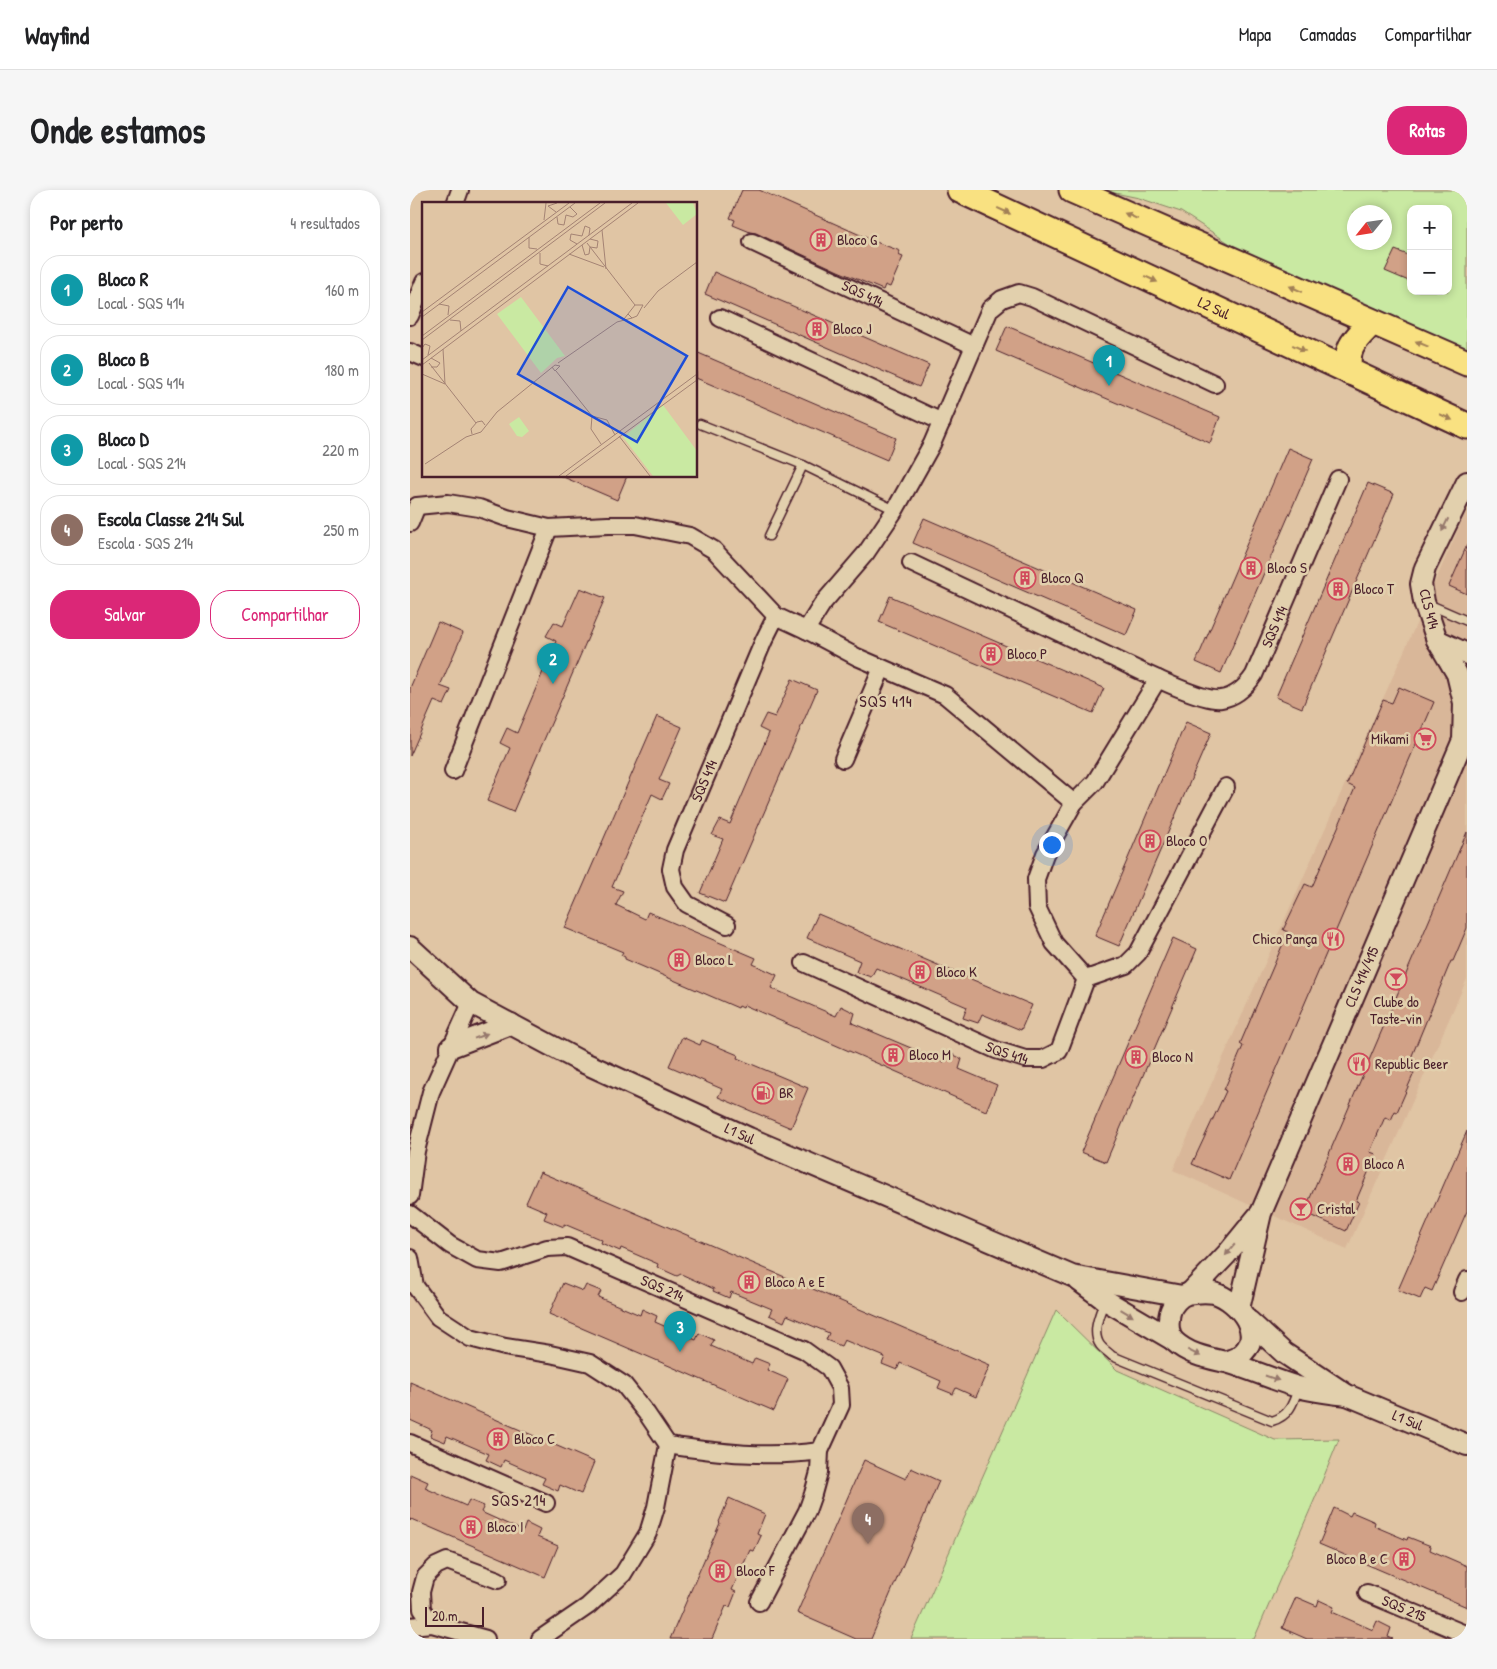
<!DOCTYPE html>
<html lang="pt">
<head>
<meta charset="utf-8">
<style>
	:root { --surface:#fff; --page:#f6f6f6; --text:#202124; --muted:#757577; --line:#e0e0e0; --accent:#db2777 }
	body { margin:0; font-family:"Patrick Hand",sans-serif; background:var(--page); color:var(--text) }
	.controls { position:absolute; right:15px; top:15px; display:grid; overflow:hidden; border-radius:10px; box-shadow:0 2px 8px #0003 }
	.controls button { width:45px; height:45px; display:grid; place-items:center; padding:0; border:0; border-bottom:1px solid var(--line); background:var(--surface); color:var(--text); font:25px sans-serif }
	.compass { position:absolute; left:937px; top:15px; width:45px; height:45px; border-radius:50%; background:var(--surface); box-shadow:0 2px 8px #0003; rotate:240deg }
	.scale { position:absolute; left:15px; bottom:12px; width:59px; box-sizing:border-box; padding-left:5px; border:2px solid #4a1f2b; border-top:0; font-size:14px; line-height:18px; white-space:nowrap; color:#4a1f2b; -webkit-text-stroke:4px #e2d0ad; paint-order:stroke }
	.you { position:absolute; left:641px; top:654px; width:18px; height:18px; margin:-12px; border:4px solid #fff; border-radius:50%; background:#1a73e8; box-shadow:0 0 0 8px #1a73e833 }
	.badge { display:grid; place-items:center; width:32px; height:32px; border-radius:50%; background:var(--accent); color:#fff; font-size:16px; font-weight:700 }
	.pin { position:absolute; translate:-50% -41px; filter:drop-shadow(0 1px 2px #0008) }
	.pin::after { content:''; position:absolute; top:26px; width:18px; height:15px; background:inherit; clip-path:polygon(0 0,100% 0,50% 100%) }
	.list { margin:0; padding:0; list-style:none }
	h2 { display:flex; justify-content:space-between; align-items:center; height:65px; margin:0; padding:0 20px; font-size:21px }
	h2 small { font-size:16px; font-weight:400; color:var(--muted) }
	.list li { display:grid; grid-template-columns:32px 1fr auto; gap:15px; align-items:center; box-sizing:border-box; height:70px; margin:0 10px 10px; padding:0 10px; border:1px solid var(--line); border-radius:20px }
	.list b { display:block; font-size:19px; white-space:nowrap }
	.list p { margin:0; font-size:16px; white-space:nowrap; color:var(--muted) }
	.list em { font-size:16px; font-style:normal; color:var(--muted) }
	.actions { display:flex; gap:10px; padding:15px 20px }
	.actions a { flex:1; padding:11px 0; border:1px solid var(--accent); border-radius:20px; text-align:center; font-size:18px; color:var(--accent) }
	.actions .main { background:var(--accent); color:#fff }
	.map { position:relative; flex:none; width:1057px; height:1449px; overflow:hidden; border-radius:20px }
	header { display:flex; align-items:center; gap:30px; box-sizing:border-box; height:70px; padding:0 25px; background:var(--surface); border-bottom:1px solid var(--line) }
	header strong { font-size:24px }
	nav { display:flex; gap:28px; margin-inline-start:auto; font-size:18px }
	.intro { display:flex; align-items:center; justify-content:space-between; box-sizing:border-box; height:120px; padding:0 30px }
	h1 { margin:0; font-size:35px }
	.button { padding:12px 22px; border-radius:20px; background:var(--accent); color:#fff; font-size:18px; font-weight:700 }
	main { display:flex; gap:30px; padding:0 30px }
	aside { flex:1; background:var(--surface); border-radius:20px; box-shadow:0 2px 8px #0003 }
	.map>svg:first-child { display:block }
	.built { fill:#d9b799 }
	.green { fill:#c9e9a2; stroke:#8a8466; fill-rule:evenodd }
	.building { fill:#d1a187; stroke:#4a1f2b }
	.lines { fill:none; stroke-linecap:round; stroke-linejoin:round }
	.service-casing { stroke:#4a1f2b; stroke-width:11 }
	.minor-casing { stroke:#4a1f2b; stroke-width:20 }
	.tertiary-casing { stroke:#4a1f2b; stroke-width:24 }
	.primary-casing { stroke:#4a1f2b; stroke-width:29 }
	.service { stroke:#e2d0ad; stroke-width:8 }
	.minor { stroke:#e2d0ad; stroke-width:16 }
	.tertiary { stroke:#e2d0ad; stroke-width:20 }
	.primary { stroke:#f9e181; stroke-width:25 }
	.oneway { fill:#a28056 }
	.oneway2 { fill:#96786c }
	.labels { text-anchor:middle; stroke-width:5; stroke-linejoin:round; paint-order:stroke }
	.poi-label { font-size:15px; fill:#4a1f2b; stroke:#e2d0ad; text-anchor:start }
	.street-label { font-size:15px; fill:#4a1f2b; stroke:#e2d0ad }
	.neighbourhood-label { font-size:16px; letter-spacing:1px; fill:#4a1f2b; stroke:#e2d0ad }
	.inset-road { fill:none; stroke:#a48374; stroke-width:1 }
	.view { fill:#1d4ed8; fill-opacity:0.15; stroke:#1d4ed8; stroke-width:2.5 }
	.inset-edge { fill:none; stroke:#4a1f2b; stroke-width:2.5 }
</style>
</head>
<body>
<header>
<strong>Wayfind</strong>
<nav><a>Mapa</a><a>Camadas</a><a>Compartilhar</a></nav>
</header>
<div class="intro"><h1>Onde estamos</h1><a class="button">Rotas</a></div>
<main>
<aside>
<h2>Por perto<small>4 resultados</small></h2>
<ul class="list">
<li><span class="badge" style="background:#0f9aa8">1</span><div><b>Bloco R</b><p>Local · SQS 414</p></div><em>160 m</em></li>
<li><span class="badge" style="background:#0f9aa8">2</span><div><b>Bloco B</b><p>Local · SQS 414</p></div><em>180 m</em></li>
<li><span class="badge" style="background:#0f9aa8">3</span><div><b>Bloco D</b><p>Local · SQS 214</p></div><em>220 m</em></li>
<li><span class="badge" style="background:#8d6e63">4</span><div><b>Escola Classe 214 Sul</b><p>Escola · SQS 214</p></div><em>250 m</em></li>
</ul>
<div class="actions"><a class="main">Salvar</a><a>Compartilhar</a></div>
</aside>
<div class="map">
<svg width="1057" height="1449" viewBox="0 0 1057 1449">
	<rect width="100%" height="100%" fill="#e0c5a4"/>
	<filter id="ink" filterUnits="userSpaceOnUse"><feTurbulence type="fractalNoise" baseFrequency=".02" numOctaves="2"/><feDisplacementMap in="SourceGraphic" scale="10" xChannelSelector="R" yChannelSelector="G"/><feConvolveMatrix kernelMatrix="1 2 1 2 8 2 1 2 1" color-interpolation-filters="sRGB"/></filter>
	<g filter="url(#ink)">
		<!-- built -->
		<path class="built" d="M1057 320V789L937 1059 763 980Z"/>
		<!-- green -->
		<g class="green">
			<path d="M690 0H1057V160L842 68 771 22 729 8ZM1001 19H1038V101H1001ZM944 22H974V52H944Z"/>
			<path d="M646 1120 707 1180 865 1250 929 1249 906 1306 844 1449H501Z"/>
		</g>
		<!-- building -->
		<g class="building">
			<path d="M332 0H349L466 52 490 61 488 65 493 67 480 97 475 95 473 100 428 81 346 43 340 42 323 35 325 30 320 28Z"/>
			<path d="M985 60 1001 66V92L975 81Z"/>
			<path d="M304 82 519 175 509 197 295 104Z"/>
			<path d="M597 136 810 227 800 253 586 161Z"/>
			<path d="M286 162 486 248 477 270 286 188Z"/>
			<path d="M878 258 903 269 811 483 786 472Z"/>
			<path d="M151 286H217L207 310Z"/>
			<path d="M958 293 984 304 892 518 866 507Z"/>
			<path d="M514 328 727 420 716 445 503 353Z"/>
			<path d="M1057 355V404L1039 396Z"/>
			<path d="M170 398 195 408 103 622 77 611 100 558 90 553 97 538 107 543 146 451 136 446 144 432 153 436Z"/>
			<path d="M480 406 694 498 683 523 469 432Z"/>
			<path d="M28 432 53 443 30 496 41 500 34 515 24 511 0 566V498Z"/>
			<path d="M382 489 407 500 315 713 290 703 313 649 302 645 310 630 320 634 359 543 349 538 356 524 365 527Z"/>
			<path d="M989 497 1024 512 819 990 782 974 816 901 814 900 833 856 830 854 878 742 873 740 895 694 902 697 945 598 937 594 945 575 973 510 982 513Z"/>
			<path d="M247 526 272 537 249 590 259 594 252 609 242 604 202 697 213 701 206 715 235 729 238 722 346 768 343 774 367 785 361 798 426 826 431 816 445 823 442 833 534 872 538 862 552 869 549 879 587 895 576 921 334 815 333 818 329 816 328 818 215 769V767L211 765 213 762 155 738Z"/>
			<path d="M776 532 801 543 709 756 685 746Z"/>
			<path d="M1057 642V738L1043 771H1041L996 880 1004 883 987 922 985 921 981 930 975 927 960 962 966 964 946 1011 949 1012 936 1041 894 1022Z"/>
			<path d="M408 724 622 815 611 840 572 824 568 833 553 828 557 817 466 778 461 787 446 782 450 771 397 748Z"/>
			<path d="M763 748 787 759 696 972 671 962Z"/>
			<path d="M272 847 290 855 292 850 328 865 327 868 398 898 381 938 308 907 312 899 259 876Z"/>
			<path d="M1057 941V1021L1022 1101 1015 1098 1010 1109 988 1100Z"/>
			<path d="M130 982 580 1175 566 1207 546 1198 543 1204 528 1198 531 1191 490 1173 487 1180 472 1174 475 1167 434 1150 431 1156 416 1150 419 1143 377 1125 374 1132 359 1125 362 1119 321 1102 319 1108 303 1101 304 1099 271 1084 267 1086 247 1077 248 1074 211 1058 210 1061 191 1053 192 1050 154 1034V1037L134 1029 137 1022 116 1013Z"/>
			<path d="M153 1093 173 1101 176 1095 191 1101 188 1107 230 1125 232 1119 247 1126 245 1132 286 1150 289 1143 304 1150 301 1156 342 1174 345 1168 360 1174 357 1180 378 1189 364 1221 139 1124Z"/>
			<path d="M0 1192 184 1272 171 1304 150 1295 148 1301 132 1294 135 1288 94 1270 91 1277 76 1270 79 1264 37 1246 35 1252 20 1246 22 1240 0 1230Z"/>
			<path d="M454 1270 496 1289 501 1278 529 1291 461 1449H446L387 1423Z"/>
			<path d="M0 1284 18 1292 15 1298 56 1316 59 1310 74 1316 71 1322 113 1341 116 1333 130 1340 127 1347 148 1356 135 1387 1 1329 0 1331Z"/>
			<path d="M319 1308 355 1324 347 1344 351 1346 344 1361 340 1360 322 1400 326 1402 320 1417 316 1416 302 1449H260L310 1333 309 1332Z"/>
			<path d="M924 1318 940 1326 942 1322 956 1328 965 1332 964 1336 997 1350 998 1347 1021 1356 1020 1360 1057 1376V1417L909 1354Z"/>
			<path d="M886 1407 907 1416 909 1410 924 1417 922 1422 963 1440 967 1431 981 1438 978 1447 983 1449H897L872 1438Z"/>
		</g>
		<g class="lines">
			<!-- service casing -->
			<g class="service-casing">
				<g id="service">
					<path d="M290 234 393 275 485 320"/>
					<path d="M359 346 393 275"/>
					<path d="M1018 414 1057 431"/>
					<path d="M694 1112C690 1124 681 1142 690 1155 693 1159 698 1162 702 1166L862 1231C879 1226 883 1214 888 1199"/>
				</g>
			</g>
			<!-- minor casing -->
			<g class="minor-casing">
				<g id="minor">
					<path d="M45 14 50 0"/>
					<path id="s1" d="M342 52 564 156"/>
					<path d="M0 126 14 92"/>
					<path d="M310 128 532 232"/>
					<path d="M0 162 14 168"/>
					<path d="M7 316 38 313 69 318 97 328 139 338 198 335H225L280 346 304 360 366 426 396 440 447 467 535 505 664 613"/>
					<path d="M0 333 7 316"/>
					<path id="s2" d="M501 373C568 404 634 436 701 467 723 477 790 512 811 509 825 507 836 497 844 485L928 289"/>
					<path d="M396 440 413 413 456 363 485 320 522 254 580 119 592 109 609 103 622 107 805 194"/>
					<path d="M433 569 472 478"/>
					<path d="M43 581 139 338"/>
					<path id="s3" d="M317 735 277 714 265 697 261 679 265 660 354 450 366 426"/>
					<path id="s4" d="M394 773 586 860 615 869H633L649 861 676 789 644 753 627 717 626 689 635 664 664 613 685 592 748 489"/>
					<path d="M676 789 716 775 728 763 816 597"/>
					<path d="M0 1006 6 961 21 902 61 813"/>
					<path id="s5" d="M0 1024 40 1055 67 1070 91 1073 137 1058 157 1057 394 1160 419 1178 430 1198 431 1215 410 1261 409 1282 403 1304 397 1321 349 1412"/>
					<path d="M0 1068 5 1096 28 1127 60 1148 95 1157 140 1164 180 1173 214 1195 237 1224 258 1255 246 1317 238 1343 213 1384 178 1416 130 1449"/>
					<path d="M1052 1102 1057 1090"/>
					<path d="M0 1253 136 1313"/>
					<path d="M258 1255C310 1263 358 1268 410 1261"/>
					<path id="s6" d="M957 1403 1057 1445"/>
					<path d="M22 1434 12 1419 11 1402 15 1387 26 1376 37 1371 88 1390"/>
					<path d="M0 1436 22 1434 76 1449"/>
				</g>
			</g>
			<!-- tertiary casing -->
			<g class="tertiary-casing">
				<g id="tertiary">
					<path d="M1027 450 1057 464"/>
					<path id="s7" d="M0 757 61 813 168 870 339 948 662 1086 772 1106"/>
					<path d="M41 857 101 834"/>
					<path d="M668 1090 695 1110 763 1150"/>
					<path d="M780 1103 817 1064 848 1026"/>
					<path id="s8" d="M829 1119 851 1023 1053 550 1054 513 1047 484 1027 450 1014 412 1011 394 1015 378 1057 292"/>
					<path id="s9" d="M839 1131 874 1163 937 1205 1057 1255"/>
					<path d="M815 1172C820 1170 825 1169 829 1166 858 1146 828 1110 804 1103 798 1102 791 1102 785 1103 780 1103 775 1104 771 1107 764 1112 759 1121 759 1130 758 1136 759 1146 764 1151 779 1165 798 1168 816 1172 840 1179 864 1190 888 1197 904 1201 921 1203 937 1205"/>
				</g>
			</g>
			<!-- primary casing -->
			<g class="primary-casing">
				<g id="primary">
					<path id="s10" d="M550 0 1057 236"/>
					<path d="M662 0 1057 173"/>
					<path d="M940 182C933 158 947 148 962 132"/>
				</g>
			</g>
			<!-- service -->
			<use href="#service" class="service"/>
			<!-- minor -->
			<use href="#minor" class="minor"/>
			<!-- tertiary -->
			<use href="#tertiary" class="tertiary"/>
			<!-- primary -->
			<use href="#primary" class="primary"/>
		</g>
		<!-- one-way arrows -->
		<defs><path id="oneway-solid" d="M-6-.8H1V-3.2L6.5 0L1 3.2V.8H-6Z" transform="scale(1.25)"/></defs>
		<g class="oneway">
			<use href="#oneway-solid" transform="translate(594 21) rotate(25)"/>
			<use href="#oneway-solid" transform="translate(721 26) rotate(-156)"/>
			<use href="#oneway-solid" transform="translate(741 89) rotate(25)"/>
			<use href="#oneway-solid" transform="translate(886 99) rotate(-156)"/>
			<use href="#oneway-solid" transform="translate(1012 154) rotate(-157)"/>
			<use href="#oneway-solid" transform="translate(889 158) rotate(25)"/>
			<use href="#oneway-solid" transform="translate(1036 227) rotate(25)"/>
		</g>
		<g class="oneway2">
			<use href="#oneway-solid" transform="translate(1035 335) rotate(116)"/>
			<use href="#oneway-solid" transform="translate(71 846) rotate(-21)"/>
			<use href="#oneway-solid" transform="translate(820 1060) rotate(130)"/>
			<use href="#oneway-solid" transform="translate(717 1123) rotate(31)"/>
			<use href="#oneway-solid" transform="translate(784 1163) rotate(26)"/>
			<use href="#oneway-solid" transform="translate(862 1188) rotate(19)"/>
		</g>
	</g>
	<!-- icons -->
	<defs>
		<g id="building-ring" transform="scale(1.125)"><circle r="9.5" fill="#e2d0ad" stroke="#d1495b" stroke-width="1.5"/><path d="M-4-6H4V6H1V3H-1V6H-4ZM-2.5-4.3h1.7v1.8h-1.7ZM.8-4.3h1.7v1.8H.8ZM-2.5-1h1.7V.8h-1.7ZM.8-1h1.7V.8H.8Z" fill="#d1495b"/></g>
		<g id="supermarket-ring" transform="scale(1.125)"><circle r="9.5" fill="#e2d0ad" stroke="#d1495b" stroke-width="1.5"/><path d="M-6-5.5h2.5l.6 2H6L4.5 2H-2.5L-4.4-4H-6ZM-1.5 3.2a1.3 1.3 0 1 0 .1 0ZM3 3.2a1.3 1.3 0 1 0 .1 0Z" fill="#d1495b"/></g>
		<g id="restaurant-ring" transform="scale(1.125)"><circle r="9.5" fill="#e2d0ad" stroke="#d1495b" stroke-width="1.5"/><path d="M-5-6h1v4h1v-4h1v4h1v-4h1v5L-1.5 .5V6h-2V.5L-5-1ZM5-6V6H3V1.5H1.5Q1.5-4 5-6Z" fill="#d1495b"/></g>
		<g id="bar-ring" transform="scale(1.125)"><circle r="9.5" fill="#e2d0ad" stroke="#d1495b" stroke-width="1.5"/><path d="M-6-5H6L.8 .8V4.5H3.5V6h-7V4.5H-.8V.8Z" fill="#d1495b"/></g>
		<g id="fuel-ring" transform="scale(1.125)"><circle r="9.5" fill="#e2d0ad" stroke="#d1495b" stroke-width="1.5"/><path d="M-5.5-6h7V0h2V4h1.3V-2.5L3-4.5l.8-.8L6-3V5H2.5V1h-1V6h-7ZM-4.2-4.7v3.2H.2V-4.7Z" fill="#d1495b"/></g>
	</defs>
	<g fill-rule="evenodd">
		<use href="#building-ring" x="411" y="50"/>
		<use href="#building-ring" x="407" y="139"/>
		<use href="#building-ring" x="841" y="378"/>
		<use href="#building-ring" x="615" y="388"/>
		<use href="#building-ring" x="928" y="399"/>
		<use href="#building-ring" x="581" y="464"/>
		<use href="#supermarket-ring" x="1015" y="549"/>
		<use href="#building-ring" x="740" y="651"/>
		<use href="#restaurant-ring" x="923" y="749"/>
		<use href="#building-ring" x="269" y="770"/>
		<use href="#building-ring" x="510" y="782"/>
		<use href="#bar-ring" x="986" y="789"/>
		<use href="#building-ring" x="483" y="865"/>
		<use href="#building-ring" x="726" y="867"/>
		<use href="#restaurant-ring" x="949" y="874"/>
		<use href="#fuel-ring" x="353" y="903"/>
		<use href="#building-ring" x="938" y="974"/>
		<use href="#bar-ring" x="891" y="1019"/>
		<use href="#building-ring" x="339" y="1092"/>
		<use href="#building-ring" x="88" y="1249"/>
		<use href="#building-ring" x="61" y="1337"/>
		<use href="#building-ring" x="994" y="1369"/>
		<use href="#building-ring" x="310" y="1381"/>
	</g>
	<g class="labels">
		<!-- poi labels -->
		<g class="poi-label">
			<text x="427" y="55">Bloco G</text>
			<text x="423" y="144">Bloco J</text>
			<text x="857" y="383">Bloco S</text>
			<text x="631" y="393">Bloco Q</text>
			<text x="944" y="404">Bloco T</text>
			<text x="597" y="469">Bloco P</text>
			<text x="999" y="554" text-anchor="end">Mikami</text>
			<text x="756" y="656">Bloco O</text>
			<text x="907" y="754" text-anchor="end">Chico Pança</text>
			<text x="285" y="775">Bloco L</text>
			<text x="526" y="787">Bloco K</text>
			<text x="986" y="817" text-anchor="middle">Clube do<tspan x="986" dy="17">Taste-vin</tspan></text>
			<text x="499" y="870">Bloco M</text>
			<text x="742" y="872">Bloco N</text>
			<text x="965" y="879">Republic Beer</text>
			<text x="369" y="908">BR</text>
			<text x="954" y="979">Bloco A</text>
			<text x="907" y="1024">Cristal</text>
			<text x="355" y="1097">Bloco A e E</text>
			<text x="104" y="1254">Bloco C</text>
			<text x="77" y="1342">Bloco I</text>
			<text x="978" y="1374" text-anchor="end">Bloco B e C</text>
			<text x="326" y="1386">Bloco F</text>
		</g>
		<!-- street labels -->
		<g class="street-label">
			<text dy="5" stroke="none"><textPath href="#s1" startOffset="122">SQS 414</textPath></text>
			<text dy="5" stroke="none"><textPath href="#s10" startOffset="280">L2 Sul</textPath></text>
			<text transform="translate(1019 419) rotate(75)" y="5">CLS 414</text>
			<text dy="5" stroke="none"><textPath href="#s2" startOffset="434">SQS 414</textPath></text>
			<text dy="5" stroke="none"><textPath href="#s3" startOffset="179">SQS 414</textPath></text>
			<text dy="5" stroke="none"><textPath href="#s8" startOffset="355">CLS 414/415</textPath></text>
			<text dy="5" stroke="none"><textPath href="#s4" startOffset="222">SQS 414</textPath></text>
			<text dy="5" stroke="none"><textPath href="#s7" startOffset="382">L1 Sul</textPath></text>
			<text dy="5" stroke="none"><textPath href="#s5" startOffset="278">SQS 214</textPath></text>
			<text dy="5" stroke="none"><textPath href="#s9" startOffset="189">L1 Sul</textPath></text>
			<text dy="5" stroke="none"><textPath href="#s6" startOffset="40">SQS 215</textPath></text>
		</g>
		<!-- neighbourhood labels -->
		<g class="neighbourhood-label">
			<text x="476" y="517">SQS 414</text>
			<text x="109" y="1316">SQS 214</text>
		</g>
	</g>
	<!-- overview -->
	<g transform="translate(12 12)">
		<rect width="275" height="275" fill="#e0c5a4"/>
		<path d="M244 1H271L275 12 261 23ZM99 95 143 154 135 156 119 171 75 112ZM241 203 275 249V274H231L201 235ZM97 215 107 229 100 235 95 234 87 222Z" fill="#c9e9a2"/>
		<path class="inset-road" d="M134 10 126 4 135 1M135 15 136 22 142 23 144 13 151 15 155 12 148 5M122 18 124 1M180 28 184 67M107 35V46L115 47M165 41 213 103M155 42 148 38 149 32 160 34 163 24 168 26 167 33M160 43 163 53 167 52 168 45 175 46 176 39 168 37M118 51V62L126 64M147 52 182 65M17 102 27 104 26 113M222 106 236 89 275 60M0 110 147 1M0 115 153 1M202 117 213 103H221L215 114 210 116 206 112M28 118 38 119 39 129M0 134 178 1M0 138 183 1M0 146 3 142 8 144 6 153M9 156 18 161 15 165H9M0 158 210 1M7 161 54 221M136 161 195 120 210 116M0 163 216 1M134 169 170 214M0 172 23 182 21 147M170 214 185 218 193 233M170 214 169 227 179 242M50 232 49 227 55 220 60 219 63 223M197 234 228 274M3 262 44 235 59 230 75 210 133 163 138 164 133 169 130 165M137 274 275 172M144 274 275 178"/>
		<path class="view" d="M146 85 265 154 215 240 96 172Z"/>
		<rect width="275" height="275" class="inset-edge"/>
	</g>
</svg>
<div class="controls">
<button>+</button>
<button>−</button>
</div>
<svg class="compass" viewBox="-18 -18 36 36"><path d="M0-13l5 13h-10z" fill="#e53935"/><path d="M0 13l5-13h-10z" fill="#757577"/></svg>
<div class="scale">20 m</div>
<div class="you"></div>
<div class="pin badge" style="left:699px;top:196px;background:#0f9aa8">1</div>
<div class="pin badge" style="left:143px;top:494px;background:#0f9aa8">2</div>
<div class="pin badge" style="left:270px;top:1162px;background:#0f9aa8">3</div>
<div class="pin badge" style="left:458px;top:1354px;background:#8d6e63">4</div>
</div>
</main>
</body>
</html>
